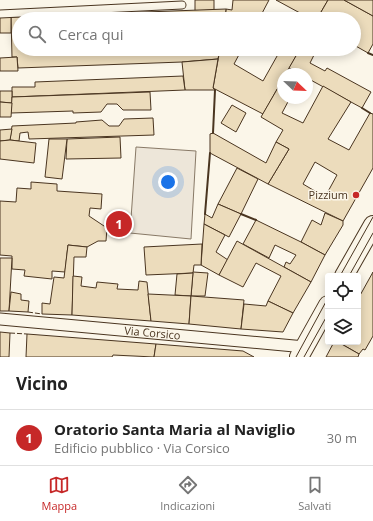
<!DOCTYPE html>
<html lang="it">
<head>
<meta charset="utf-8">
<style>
	:root { --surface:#fff; --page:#f2f2f2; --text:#222; --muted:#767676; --line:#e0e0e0; --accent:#c62828 }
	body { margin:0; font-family:"Open Sans",sans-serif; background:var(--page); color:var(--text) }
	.controls { position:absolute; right:12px; bottom:12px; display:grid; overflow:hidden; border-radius:4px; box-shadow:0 2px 10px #0003 }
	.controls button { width:36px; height:36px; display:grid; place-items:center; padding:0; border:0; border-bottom:1px solid var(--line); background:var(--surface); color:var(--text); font:20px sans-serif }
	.compass { position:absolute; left:277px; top:68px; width:36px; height:36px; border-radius:50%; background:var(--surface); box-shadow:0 2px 10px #0003; rotate:113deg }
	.you { position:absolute; left:168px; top:182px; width:14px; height:14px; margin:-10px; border:3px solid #fff; border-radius:50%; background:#1a73e8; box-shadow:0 0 0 6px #1a73e833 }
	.badge { display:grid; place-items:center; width:26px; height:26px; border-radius:50%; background:var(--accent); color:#fff; font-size:13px; font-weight:700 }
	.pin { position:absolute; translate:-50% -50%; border:2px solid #fff; box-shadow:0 1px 4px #0006 }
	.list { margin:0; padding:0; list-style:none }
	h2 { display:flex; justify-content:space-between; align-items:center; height:52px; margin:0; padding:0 16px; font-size:17px }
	h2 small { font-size:13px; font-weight:400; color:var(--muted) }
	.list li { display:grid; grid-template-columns:26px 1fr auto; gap:12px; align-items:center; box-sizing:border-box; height:56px; padding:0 16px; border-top:1px solid var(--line) }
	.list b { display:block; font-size:15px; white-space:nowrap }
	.list p { margin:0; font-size:13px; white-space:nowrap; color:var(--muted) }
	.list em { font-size:13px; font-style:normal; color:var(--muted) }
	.icon { flex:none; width:22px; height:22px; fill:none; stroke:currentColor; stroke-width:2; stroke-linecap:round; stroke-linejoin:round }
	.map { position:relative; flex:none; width:373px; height:357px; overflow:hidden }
	.search { position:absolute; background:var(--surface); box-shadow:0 2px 10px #0003; left:12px; right:12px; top:12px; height:44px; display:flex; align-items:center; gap:10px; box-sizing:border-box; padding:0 14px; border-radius:22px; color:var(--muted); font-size:15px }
	.sheet { height:108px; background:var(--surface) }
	nav { display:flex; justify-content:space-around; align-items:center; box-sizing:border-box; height:56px; border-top:1px solid var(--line); background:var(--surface); font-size:11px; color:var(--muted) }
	nav a { display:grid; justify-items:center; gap:2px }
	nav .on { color:var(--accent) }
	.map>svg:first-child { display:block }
	.green { fill:#ede6d9; stroke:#887966 }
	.building { fill:#ecdcbc; stroke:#4a3520; fill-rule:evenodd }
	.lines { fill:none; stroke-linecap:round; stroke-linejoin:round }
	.service-casing { stroke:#4a3520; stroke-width:9 }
	.pedestrian-casing { stroke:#4a3520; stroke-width:13 }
	.tertiary-casing { stroke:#4a3520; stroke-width:20 }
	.service { stroke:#fbf6e9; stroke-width:7 }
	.pedestrian { stroke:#fbf6e9; stroke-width:11 }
	.tertiary { stroke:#fbf6e9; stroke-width:18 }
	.tram { stroke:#4a3520; stroke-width:1 }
	.fence { stroke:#4a3520; stroke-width:1; stroke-dasharray:5 2; stroke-linecap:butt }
	.wall { stroke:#4a3520; stroke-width:2 }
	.poi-dot { fill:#c62828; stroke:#fbf6e9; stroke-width:1.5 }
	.labels { text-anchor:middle; stroke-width:3; stroke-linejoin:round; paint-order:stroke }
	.poi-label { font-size:11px; fill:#4a3520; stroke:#fbf6e9; text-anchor:end }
	.street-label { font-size:11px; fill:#4a3520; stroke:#fbf6e9 }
</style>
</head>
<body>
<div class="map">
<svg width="373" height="357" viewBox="0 0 373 357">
	<rect width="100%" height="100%" fill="#fbf6e9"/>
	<!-- green -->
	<path class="green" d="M136 147 196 151 191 239 130 233Z"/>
	<!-- building -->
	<g class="building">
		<path d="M195 0H214V10L195 11Z"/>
		<path d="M233 0H269L259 19H225L226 9 232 10Z"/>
		<path d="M276 0H328L317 19H297L300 13Z"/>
		<path d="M328 0H344L373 16V44L368 53 354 45V19H317Z"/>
		<path d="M344 0H373V16Z"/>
		<path d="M226 9 225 19H19V49H220L218 59 182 62 18 68 17 57H12L11 17Z"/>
		<rect x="0" y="17" width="11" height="16"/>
		<path d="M220 49H242L234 64 263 81 281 49H300L286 74H283V79L263 114 213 88Z"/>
		<path d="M300 49H317L310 63 325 71 327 68 371 92 362 108 307 78V74H300L289 68Z"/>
		<path d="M331 49H341L338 55 330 51Z"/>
		<path d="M17 57 18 71H0V58Z"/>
		<path d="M218 59 213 88 215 90H185L182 62Z"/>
		<path d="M289 68 300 74H286Z"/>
		<path d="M183 76 185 90 12 97V87H35V82Z"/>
		<path d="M283 79V98H290L282 113 303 123 323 86 351 102 328 139 349 150 370 113 373 114V168L343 221 268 184 289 149 276 142 283 130 261 117ZM315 162 337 175 325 197 303 184Z"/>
		<path d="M0 91H12V103L0 102Z"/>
		<path d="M150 92 151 110H123L117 104H107L101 112 73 113V111L11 113 12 97Z"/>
		<path d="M0 102 12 103 11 117H0Z"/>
		<path d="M232 105 246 113 236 132 221 123Z"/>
		<path d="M153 118 154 135 29 139 28 132 20 133 19 141 10 140 12 126 76 123V122L102 120 109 126H119L124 119Z"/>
		<path d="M12 129 10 140 0 141V130Z"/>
		<path d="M213 133 266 163 276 142 289 149 268 184 210 153V134Z"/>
		<path d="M120 137 121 158 66 159 67 139Z"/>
		<path d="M49 139H67L62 179 45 177Z"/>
		<path d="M10 140 36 143 34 163 0 159V141Z"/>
		<path d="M237 168 258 179 241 214 218 204Z"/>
		<path d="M31 182 57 184V191L102 194 101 209 90 208 89 216 107 228 106 241H98L87 247 68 245 65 272 52 271V279L24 276 25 270 12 269V256L0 255V201L16 202 17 188 31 189Z"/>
		<path d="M218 204 241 214 229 237 204 224 205 214 212 218Z"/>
		<path d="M325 213 343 221V225L325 255 301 242 312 220 321 225Z"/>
		<path d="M256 220 301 242 325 255 311 282 284 267 286 262 290 264 296 255 275 245 269 258 243 244Z"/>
		<path d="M204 224 225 235 216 252 228 260 219 275 201 265Z"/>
		<path d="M237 241 311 282 293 313 268 301 281 276 256 263 243 287 219 275Z"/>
		<path d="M202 244 201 265H194L193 273 146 275 144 247Z"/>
		<path d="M68 245 87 247 86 257H74L72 315 42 314V303L50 304 54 277 64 278Z"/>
		<path d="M0 258H12L9 311H0Z"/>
		<path d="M193 272 208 273 205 296H191Z"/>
		<path d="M373 272V336L365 350 363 349 359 354 338 342H358V299Z"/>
		<path d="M193 273 191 296 175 295 177 274Z"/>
		<path d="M73 276 82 277 81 286 96 288 97 282 118 284 117 289 138 290 139 281 147 282 151 321 72 315Z"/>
		<path d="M11 292 21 294V300L29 301 28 312 9 311Z"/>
		<path d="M148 294 191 296 189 324 151 321Z"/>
		<path d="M191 296 244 300 241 329 189 324Z"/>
		<path d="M268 301 293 313 283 332 241 329 244 304 266 306Z"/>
		<path d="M0 332 10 333 9 357H0Z"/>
		<path d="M27 334 156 344 154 357 113 355 112 357H26Z"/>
		<path d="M334 342H338L359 354 358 357H326Z"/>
		<path d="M156 344 243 351 254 357H154Z"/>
	</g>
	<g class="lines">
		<!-- service casing -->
		<g class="service-casing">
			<path id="service" d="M0 14 182 5"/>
		</g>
		<!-- pedestrian casing -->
		<g class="pedestrian-casing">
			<g id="pedestrian">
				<path id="s1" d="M0 319 305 347"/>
			</g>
		</g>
		<!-- tertiary casing -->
		<g class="tertiary-casing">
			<g id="tertiary">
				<path d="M344 276 373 225"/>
				<path d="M299 357 328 305"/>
			</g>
		</g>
		<!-- service -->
		<use href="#service" class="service"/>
		<!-- pedestrian -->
		<use href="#pedestrian" class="pedestrian"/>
		<!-- tertiary -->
		<use href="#tertiary" class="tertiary"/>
		<!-- tram -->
		<g class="tram">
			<path d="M340 276 373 217"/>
			<path d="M349 276 373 233"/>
			<path d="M296 357 328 298"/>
			<path d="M304 357 328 314"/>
		</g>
		<!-- fence -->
		<g class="fence">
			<path d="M28 312 42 314"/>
			<path d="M10 333 27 334"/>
		</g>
		<!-- wall -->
		<g class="wall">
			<path d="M368 53 373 55"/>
			<path d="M362 108 370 113"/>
			<path d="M213 133 215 90"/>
			<path d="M205 214 210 153"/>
			<path d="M241 214 256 220"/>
		</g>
	</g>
	<!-- markers -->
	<circle class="poi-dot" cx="356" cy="195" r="4"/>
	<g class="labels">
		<!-- poi labels -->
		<g class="poi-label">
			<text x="348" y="199">Pizzium</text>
		</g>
		<!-- street labels -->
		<g class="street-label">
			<text dy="4" stroke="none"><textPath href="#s1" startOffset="153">Via Corsico</textPath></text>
		</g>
	</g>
</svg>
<div class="controls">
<button><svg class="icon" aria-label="locate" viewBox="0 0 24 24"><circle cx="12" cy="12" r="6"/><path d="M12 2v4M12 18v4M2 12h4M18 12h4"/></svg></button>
<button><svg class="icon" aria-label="layers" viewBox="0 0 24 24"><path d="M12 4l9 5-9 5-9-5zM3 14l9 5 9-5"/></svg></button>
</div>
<svg class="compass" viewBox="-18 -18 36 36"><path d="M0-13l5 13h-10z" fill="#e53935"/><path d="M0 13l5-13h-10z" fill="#767676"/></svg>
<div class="you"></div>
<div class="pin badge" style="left:119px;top:224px">1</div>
<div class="search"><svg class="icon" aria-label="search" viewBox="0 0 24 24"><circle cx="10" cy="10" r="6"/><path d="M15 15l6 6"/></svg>Cerca qui</div>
</div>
<section class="sheet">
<h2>Vicino<small></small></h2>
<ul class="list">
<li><span class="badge">1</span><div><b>Oratorio Santa Maria al Naviglio</b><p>Edificio pubblico · Via Corsico</p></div><em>30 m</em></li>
</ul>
</section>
<nav>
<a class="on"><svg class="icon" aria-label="map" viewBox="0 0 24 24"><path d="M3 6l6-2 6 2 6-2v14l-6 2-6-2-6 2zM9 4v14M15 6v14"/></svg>Mappa</a>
<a><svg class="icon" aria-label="directions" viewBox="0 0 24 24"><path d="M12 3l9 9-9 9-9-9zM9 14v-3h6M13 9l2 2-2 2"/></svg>Indicazioni</a>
<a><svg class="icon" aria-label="saved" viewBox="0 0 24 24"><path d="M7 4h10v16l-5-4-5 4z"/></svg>Salvati</a>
</nav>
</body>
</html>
